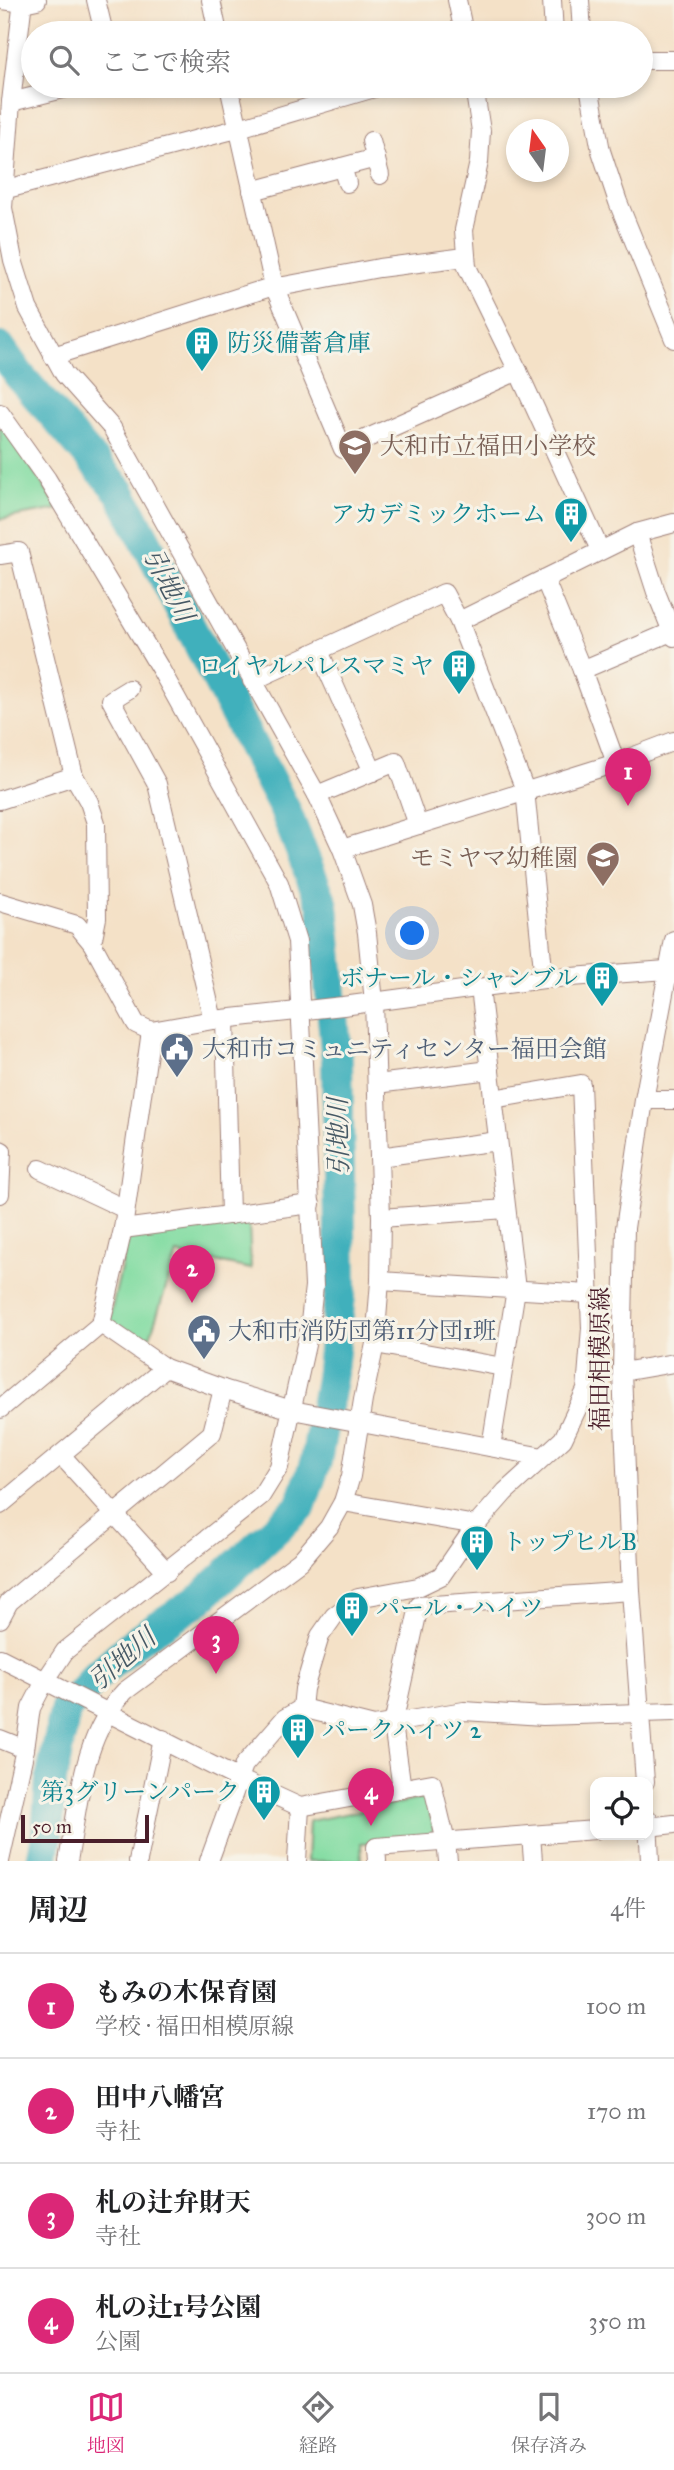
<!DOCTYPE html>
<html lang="ja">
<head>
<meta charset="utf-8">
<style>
	:root { --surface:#fff; --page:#f2f2f2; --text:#202124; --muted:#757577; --line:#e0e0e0; --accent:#db2777 }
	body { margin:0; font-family:"IM FELL Great Primer","Noto Serif JP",serif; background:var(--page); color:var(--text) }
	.controls { position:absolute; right:21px; bottom:21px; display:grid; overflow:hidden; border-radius:14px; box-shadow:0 4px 10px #0003 }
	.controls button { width:63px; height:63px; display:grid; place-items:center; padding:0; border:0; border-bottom:2px solid var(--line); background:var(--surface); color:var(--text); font:35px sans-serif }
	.compass { position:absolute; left:506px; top:119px; width:63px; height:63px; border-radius:50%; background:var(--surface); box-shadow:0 4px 10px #0003; rotate:346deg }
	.scale { position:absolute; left:21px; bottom:18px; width:128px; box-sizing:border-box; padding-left:7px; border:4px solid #4a1f2b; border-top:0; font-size:19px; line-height:24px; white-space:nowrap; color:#4a1f2b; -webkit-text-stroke:5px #f7f3e8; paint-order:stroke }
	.you { position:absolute; left:413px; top:934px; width:24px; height:24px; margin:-18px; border:5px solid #fff; border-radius:50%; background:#1a73e8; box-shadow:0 0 0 10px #1a73e833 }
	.badge { display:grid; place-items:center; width:46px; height:46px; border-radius:50%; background:var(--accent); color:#fff; font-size:23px; font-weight:700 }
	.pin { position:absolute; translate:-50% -58px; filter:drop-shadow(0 2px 4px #0008) }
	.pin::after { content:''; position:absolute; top:37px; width:24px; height:21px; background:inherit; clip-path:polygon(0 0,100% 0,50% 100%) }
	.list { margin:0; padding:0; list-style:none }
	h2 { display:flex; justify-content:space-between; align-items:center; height:91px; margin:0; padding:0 28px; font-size:30px }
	h2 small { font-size:23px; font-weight:400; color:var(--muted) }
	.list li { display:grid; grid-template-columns:46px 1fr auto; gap:21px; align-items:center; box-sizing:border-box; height:105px; padding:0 28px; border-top:2px solid var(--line) }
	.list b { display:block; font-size:26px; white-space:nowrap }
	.list p { margin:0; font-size:23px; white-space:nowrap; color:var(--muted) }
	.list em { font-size:23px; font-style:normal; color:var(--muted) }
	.icon { flex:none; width:38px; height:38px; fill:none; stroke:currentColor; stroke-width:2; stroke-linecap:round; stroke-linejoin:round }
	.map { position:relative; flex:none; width:674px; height:1861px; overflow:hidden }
	.search { position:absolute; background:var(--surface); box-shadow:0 4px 10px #0003; left:21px; right:21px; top:21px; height:77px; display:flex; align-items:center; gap:18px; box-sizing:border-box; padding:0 24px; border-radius:38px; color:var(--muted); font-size:26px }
	.sheet { height:511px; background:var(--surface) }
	nav { display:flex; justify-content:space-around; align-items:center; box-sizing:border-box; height:98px; border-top:2px solid var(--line); background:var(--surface); font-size:19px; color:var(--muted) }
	nav a { display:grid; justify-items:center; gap:4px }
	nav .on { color:var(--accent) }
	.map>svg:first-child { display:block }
	.green { fill:#82dca2; stroke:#667e66; stroke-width:2 }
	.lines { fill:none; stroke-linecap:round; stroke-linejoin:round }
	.river { stroke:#41b0bc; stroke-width:32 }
	.minor-casing { stroke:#9f8079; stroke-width:20 }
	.minor { stroke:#fff; stroke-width:18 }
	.labels { text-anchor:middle; stroke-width:6; stroke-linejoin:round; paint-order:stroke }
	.culture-label { font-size:24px; fill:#0d838f; stroke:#f7f3e8; text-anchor:start }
	.education-label { font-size:24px; fill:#785e54; stroke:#f7f3e8; text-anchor:start }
	.service-label { font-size:24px; fill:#4e5e75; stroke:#f7f3e8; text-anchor:start }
	.street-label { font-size:24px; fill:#4a1f2b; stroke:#f7f3e8 }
	.water-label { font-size:26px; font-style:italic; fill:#465965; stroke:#f7f3e8 }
</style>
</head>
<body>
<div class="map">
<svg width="674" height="1861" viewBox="0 0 674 1861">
	<rect width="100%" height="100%" fill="#f7f3e8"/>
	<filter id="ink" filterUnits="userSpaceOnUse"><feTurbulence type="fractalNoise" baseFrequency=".0143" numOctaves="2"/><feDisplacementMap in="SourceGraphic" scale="14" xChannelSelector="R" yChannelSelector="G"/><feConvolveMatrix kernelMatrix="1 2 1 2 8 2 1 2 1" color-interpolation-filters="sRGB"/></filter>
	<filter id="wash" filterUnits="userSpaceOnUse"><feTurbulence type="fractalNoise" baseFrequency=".00686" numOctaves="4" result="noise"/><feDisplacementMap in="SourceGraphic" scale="28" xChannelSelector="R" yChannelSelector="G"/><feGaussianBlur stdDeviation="1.57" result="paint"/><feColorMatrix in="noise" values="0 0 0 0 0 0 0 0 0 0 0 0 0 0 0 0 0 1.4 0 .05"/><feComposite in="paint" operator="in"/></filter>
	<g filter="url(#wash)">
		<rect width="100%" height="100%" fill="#f4e1c7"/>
		<!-- green -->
		<g class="green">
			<path d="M0 420 59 509 0 519Z"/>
			<path d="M249 1222 251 1269 177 1254 147 1346 109 1321 128 1238Z"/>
			<path d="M426 1798 434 1830 428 1840 361 1843 362 1861H307L309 1821Z"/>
		</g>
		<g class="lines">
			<!-- river -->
			<path class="river" d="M0 348 19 375 120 492 285 810 323 906 337 1061 341 1286 331 1379 316 1461 300 1507 197 1601 137 1640 94 1678 85 1690 66 1708 51 1780 47 1835 42 1861"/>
		</g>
	</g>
	<g filter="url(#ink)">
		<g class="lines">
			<!-- minor casing -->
			<g class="minor-casing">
				<g id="minor">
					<path d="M3 0 23 3 37 0"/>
					<path d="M23 0 11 102 3 208 13 260 28 308 64 374 112 428 317 795 342 849 362 905 367 933 374 1002 381 1218 380 1281 375 1344 363 1400 351 1476 343 1502 329 1527 300 1561 125 1691C82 1736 79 1802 68 1861"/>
					<path d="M96 0 104 33"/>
					<path d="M211 0 218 33"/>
					<path d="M457 0 464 33"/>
					<path d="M552 0 554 33"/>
					<path d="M580 0 582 33"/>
					<path d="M641 60H674"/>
					<path d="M229 86 274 286 343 449 518 371"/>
					<path d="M474 86 481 131 479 162 464 230 467 267 518 371 600 550"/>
					<path d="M589 86 601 151 618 202 674 339"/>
					<path d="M11 102 75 86"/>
					<path d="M371 141 380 175"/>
					<path d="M347 183 342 167 376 158"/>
					<path d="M3 190 229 131 381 86"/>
					<path d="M252 191 342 167"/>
					<path d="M53 356 274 286H284L379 268 465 257"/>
					<path d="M0 413 47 479 161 670 279 883 297 941 314 1286 309 1331 279 1467 261 1496 65 1651 45 1681 31 1708 25 1749 0 1861"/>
					<path d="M637 533 656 592 674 637"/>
					<path d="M0 555 19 552 74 776 89 802 96 823 97 918 92 943"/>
					<path d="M545 580 582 670 616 763"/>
					<path d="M459 621 637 533 674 523"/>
					<path d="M319 651 373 772"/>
					<path d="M582 670 671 632"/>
					<path d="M252 681 444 593 459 621 525 790 544 979"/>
					<path d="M129 689 111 700 157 784 213 1020"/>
					<path d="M317 795 396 762 418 825"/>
					<path d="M0 800 74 776"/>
					<path d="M342 849 616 763 674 741"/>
					<path d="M0 902 77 925 92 943 136 1024 151 1031 213 1020 343 1006 544 979 667 970"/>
					<path d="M480 988 516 1289 491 1447"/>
					<path d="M225 1019 230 1215"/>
					<path d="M377 1084 490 1070"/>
					<path d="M644 1100H674"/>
					<path d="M0 1150 2 1151 0 1194"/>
					<path d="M379 1157 498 1141"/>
					<path d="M40 1169 125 1209"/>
					<path d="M381 1218 506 1209"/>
					<path d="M123 1229 311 1204"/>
					<path d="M380 1281 589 1294"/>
					<path d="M101 1324 165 1368 223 1389 292 1410 543 1457"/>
					<path d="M375 1344 503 1367"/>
					<path d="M622 1372 674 1363"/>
					<path d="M0 1409 101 1324 123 1229 151 1031"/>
					<path d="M61 1455 167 1572"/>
					<path d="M343 1502 476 1525"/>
					<path d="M0 1505 165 1368"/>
					<path d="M0 1619 9 1602 212 1433 223 1389"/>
					<path d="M0 1658 239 1779 300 1807 432 1783 446 1842 448 1861"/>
					<path d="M302 1708 304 1689 320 1636 334 1616 358 1598 418 1587 441 1576 476 1525 505 1492 563 1439 586 1390 591 1328 581 1084 493 1099"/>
					<path d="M0 1739 25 1749"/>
					<path d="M645 1782 631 1591 622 1372 625 1228 644 1100 674 940"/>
					<path d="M402 1789 393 1724 419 1606 631 1591"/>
					<path d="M648 1819 650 1861"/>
					<path d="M648 1827 674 1824"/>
					<path d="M531 1835 533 1861"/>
					<path d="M138 1861 163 1739"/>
					<path d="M209 1861 244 1765 285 1718 302 1708 374 1726 464 1711 543 1716 674 1712"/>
					<path d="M297 1861 300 1807"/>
					<path d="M377 1861 376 1847 595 1830"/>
				</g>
			</g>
			<!-- minor -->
			<use href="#minor" class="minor"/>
		</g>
	</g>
	<!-- icons -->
	<defs>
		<g id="building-pin" transform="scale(1.75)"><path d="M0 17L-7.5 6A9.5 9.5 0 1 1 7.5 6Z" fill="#0f9aa8" stroke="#f7f3e8"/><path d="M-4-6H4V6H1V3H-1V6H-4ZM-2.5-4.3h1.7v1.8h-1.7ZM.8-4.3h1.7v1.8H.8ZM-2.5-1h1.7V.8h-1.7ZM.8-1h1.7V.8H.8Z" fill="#fff"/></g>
		<g id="school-pin" transform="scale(1.75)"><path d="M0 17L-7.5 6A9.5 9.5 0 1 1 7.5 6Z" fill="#8d6e63" stroke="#f7f3e8"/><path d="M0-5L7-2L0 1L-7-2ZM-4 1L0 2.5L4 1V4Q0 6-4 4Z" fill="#fff"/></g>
		<g id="civic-pin" transform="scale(1.75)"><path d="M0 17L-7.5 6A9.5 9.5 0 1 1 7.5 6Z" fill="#5c6f8a" stroke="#f7f3e8"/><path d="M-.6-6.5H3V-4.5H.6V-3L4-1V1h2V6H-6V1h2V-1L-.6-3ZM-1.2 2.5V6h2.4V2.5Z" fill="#fff"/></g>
	</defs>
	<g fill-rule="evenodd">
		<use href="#building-pin" x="202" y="343"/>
		<use href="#school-pin" x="355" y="446"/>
		<use href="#building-pin" x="571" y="514"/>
		<use href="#building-pin" x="459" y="666"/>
		<use href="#school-pin" x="603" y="858"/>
		<use href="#building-pin" x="602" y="978"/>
		<use href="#civic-pin" x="177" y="1049"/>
		<use href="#civic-pin" x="204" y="1331"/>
		<use href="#building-pin" x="477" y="1542"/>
		<use href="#building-pin" x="352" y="1608"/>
		<use href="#building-pin" x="298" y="1730"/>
		<use href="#building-pin" x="264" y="1792"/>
	</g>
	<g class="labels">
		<!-- culture labels -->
		<g class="culture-label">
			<text x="227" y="351">防災備蓄倉庫</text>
			<text x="546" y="522" text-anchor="end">アカデミックホーム</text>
			<text x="434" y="674" text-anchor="end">ロイヤルパレスマミヤ</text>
			<text x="578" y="986" text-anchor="end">ボナール・シャンブル</text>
			<text x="502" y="1550">トップヒルB</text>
			<text x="376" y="1616">パール・ハイツ</text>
			<text x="322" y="1738">パークハイツ 2</text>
			<text x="240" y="1800" text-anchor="end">第3グリーンパーク</text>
		</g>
		<!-- education labels -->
		<g class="education-label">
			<text x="380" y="454">大和市立福田小学校</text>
			<text x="578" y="866" text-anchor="end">モミヤマ幼稚園</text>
		</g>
		<!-- service labels -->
		<g class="service-label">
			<text x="202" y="1057">大和市コミュニティセンター福田会館</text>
			<text x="228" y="1339">大和市消防団第11分団1班</text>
		</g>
		<!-- street labels -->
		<g class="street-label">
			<text transform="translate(600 1359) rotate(-90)" y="8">福田相模原線</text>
		</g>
		<!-- water labels -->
		<g class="water-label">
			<text transform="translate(169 585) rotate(63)" y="9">引地川</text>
			<text transform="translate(338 1137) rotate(-91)" y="9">引地川</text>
			<text transform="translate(122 1659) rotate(-41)" y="9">引地川</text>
		</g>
	</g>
</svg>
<div class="controls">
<button><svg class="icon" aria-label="locate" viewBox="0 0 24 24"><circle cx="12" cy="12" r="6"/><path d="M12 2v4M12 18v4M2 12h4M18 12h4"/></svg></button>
</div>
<svg class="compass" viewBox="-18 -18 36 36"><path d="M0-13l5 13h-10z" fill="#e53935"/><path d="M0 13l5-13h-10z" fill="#757577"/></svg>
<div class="scale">50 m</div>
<div class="you"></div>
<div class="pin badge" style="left:628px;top:806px">1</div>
<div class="pin badge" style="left:192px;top:1303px">2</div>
<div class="pin badge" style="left:216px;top:1674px">3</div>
<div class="pin badge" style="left:371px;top:1826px">4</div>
<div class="search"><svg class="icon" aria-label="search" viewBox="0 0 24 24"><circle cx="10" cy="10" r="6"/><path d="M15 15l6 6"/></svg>ここで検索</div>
</div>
<section class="sheet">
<h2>周辺<small>4件</small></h2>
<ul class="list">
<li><span class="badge">1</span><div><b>もみの木保育園</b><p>学校 · 福田相模原線</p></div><em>100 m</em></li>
<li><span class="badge">2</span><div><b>田中八幡宮</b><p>寺社</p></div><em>170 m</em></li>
<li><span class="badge">3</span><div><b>札の辻弁財天</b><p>寺社</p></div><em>300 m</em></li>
<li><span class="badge">4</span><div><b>札の辻1号公園</b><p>公園</p></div><em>350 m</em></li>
</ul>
</section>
<nav>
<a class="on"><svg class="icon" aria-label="map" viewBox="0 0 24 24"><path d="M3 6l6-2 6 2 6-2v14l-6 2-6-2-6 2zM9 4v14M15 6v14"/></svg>地図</a>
<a><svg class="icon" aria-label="directions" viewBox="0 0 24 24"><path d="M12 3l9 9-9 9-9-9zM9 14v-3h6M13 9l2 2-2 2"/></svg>経路</a>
<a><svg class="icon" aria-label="saved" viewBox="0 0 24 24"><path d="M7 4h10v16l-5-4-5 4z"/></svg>保存済み</a>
</nav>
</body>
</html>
